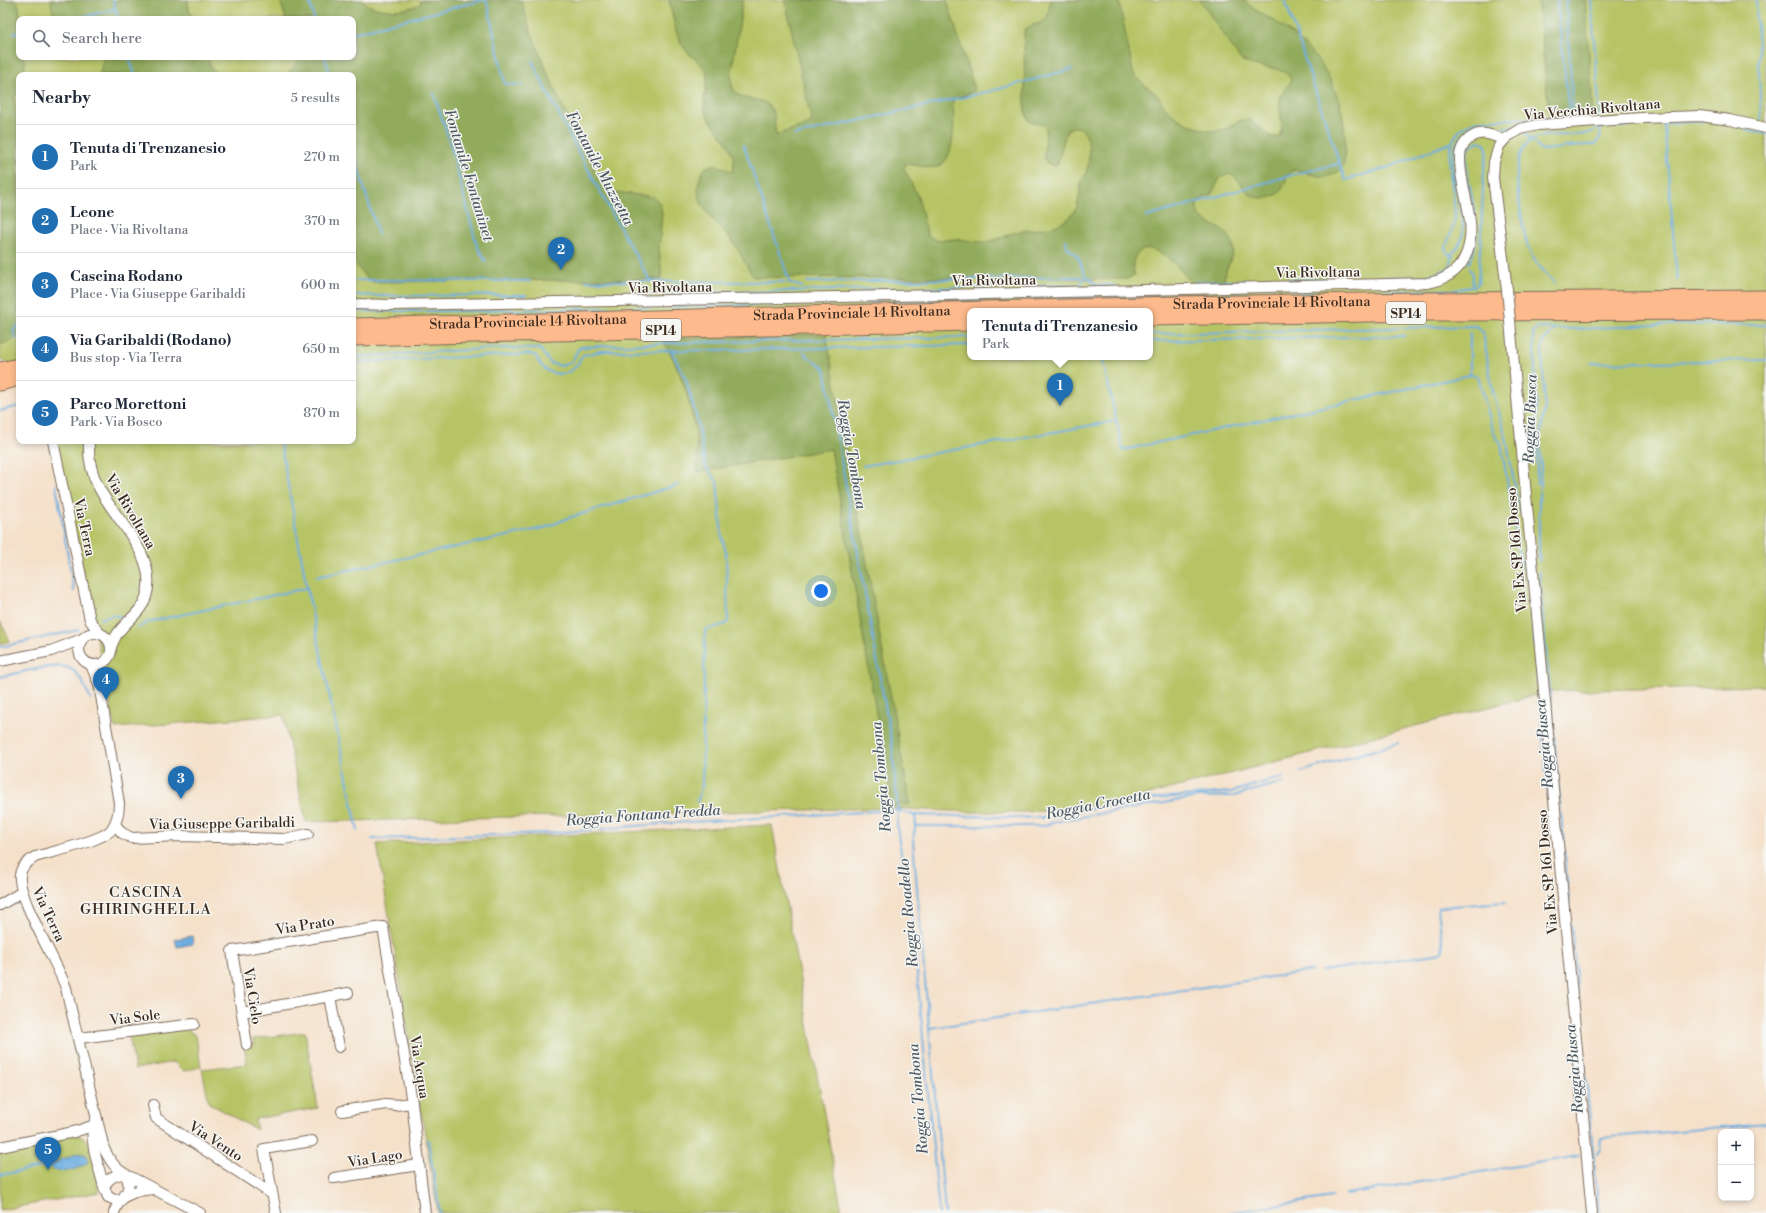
<!DOCTYPE html>
<html lang="en">
<head>
<meta charset="utf-8">
<style>
	:root { --surface:#fff; --page:#f6f6f7; --text:#1f2937; --muted:#747a83; --line:#e0e1e3; --accent:#1f6fb2 }
	body { margin:0; font-family:"Libre Bodoni",serif; background:var(--page); color:var(--text) }
	.controls { position:absolute; right:12px; bottom:12px; display:grid; overflow:hidden; border-radius:8px; box-shadow:0 2px 6px #0003 }
	.controls button { width:36px; height:36px; display:grid; place-items:center; padding:0; border:0; border-bottom:1px solid var(--line); background:var(--surface); color:var(--text); font:20px sans-serif }
	.you { position:absolute; left:821px; top:591px; width:14px; height:14px; margin:-10px; border:3px solid #fff; border-radius:50%; background:#1a73e8; box-shadow:0 0 0 6px #1a73e833 }
	.badge { display:grid; place-items:center; width:26px; height:26px; border-radius:50%; background:var(--accent); color:#fff; font-size:13px; font-weight:700 }
	.pin { position:absolute; translate:-50% -33px; filter:drop-shadow(0 1px 2px #0008) }
	.pin::after { content:''; position:absolute; top:21px; width:14px; height:12px; background:inherit; clip-path:polygon(0 0,100% 0,50% 100%) }
	.popup { position:absolute; left:967px; top:308px; width:186px; height:52px; box-sizing:border-box; display:grid; place-content:center; border-radius:8px; background:var(--surface); filter:drop-shadow(0 1px 3px #0005); font-size:13px; white-space:nowrap; color:var(--muted) }
	.popup b { font-size:15px; color:var(--text) }
	.popup::after { content:''; position:absolute; left:50%; top:100%; margin-left:-8px; border:8px solid transparent; border-top-color:var(--surface) }
	.list { margin:0; padding:0; list-style:none }
	h2 { display:flex; justify-content:space-between; align-items:center; height:52px; margin:0; padding:0 16px; font-size:17px }
	h2 small { font-size:13px; font-weight:400; color:var(--muted) }
	.list li { display:grid; grid-template-columns:26px 1fr auto; gap:12px; align-items:center; box-sizing:border-box; height:64px; padding:0 16px; border-top:1px solid var(--line) }
	.list b { display:block; font-size:15px; white-space:nowrap }
	.list p { margin:0; font-size:13px; white-space:nowrap; color:var(--muted) }
	.list em { font-size:13px; font-style:normal; color:var(--muted) }
	.icon { flex:none; width:22px; height:22px; fill:none; stroke:currentColor; stroke-width:2; stroke-linecap:round; stroke-linejoin:round }
	.map { position:relative; flex:none; width:1766px; height:1213px; overflow:hidden }
	.search { position:absolute; background:var(--surface); box-shadow:0 2px 6px #0003; left:16px; top:16px; width:340px; height:44px; display:flex; align-items:center; gap:10px; box-sizing:border-box; padding:0 14px; border-radius:8px; color:var(--muted); font-size:15px }
	.panel { position:absolute; background:var(--surface); box-shadow:0 2px 6px #0003; left:16px; top:72px; width:340px; height:372px; border-radius:8px }
	.map>svg:first-child { display:block }
	.green { fill:#b7c466; stroke:#797742; fill-rule:evenodd }
	.forest { fill:#91aa5b; stroke:#666a3c }
	.water { fill:#6daee1; stroke:#546c80 }
	.lines { fill:none; stroke-linecap:round; stroke-linejoin:round }
	.stream { stroke:#6daee1; stroke-width:2 }
	.minor-casing { stroke:#7c6a5a; stroke-width:12 }
	.highway-casing { stroke:#7c6a5a; stroke-width:17 }
	.minor { stroke:#fff; stroke-width:10 }
	.highway { stroke:#fcba8d; stroke-width:15 }
	.minor-bridge-casing { stroke:#7c6a5a; stroke-width:12; stroke-linecap:butt }
	.minor-bridge { stroke:#fff; stroke-width:10 }
	.labels { text-anchor:middle; stroke-width:3; stroke-linejoin:round; paint-order:stroke }
	.shield { fill:#f6f6f2; stroke:#73675e; stroke-width:1 }
	.shield-label { font-size:13px; font-weight:bold; fill:#3b2a1e }
	.street-label { font-size:14px; fill:#3b2a1e; stroke:#f6f6f2 }
	.water-label { font-size:15px; font-style:italic; fill:#4c5862; stroke:#f6f6f2 }
	.neighbourhood-label { font-size:15px; letter-spacing:1px; fill:#3b2a1e; stroke:#f6f6f2 }
</style>
</head>
<body>
<div class="map">
<svg width="1766" height="1213" viewBox="0 0 1766 1213">
	<rect width="100%" height="100%" fill="#f6f6f2"/>
	<filter id="ink" filterUnits="userSpaceOnUse"><feTurbulence type="fractalNoise" baseFrequency=".025" numOctaves="2"/><feDisplacementMap in="SourceGraphic" scale="8" xChannelSelector="R" yChannelSelector="G"/><feConvolveMatrix kernelMatrix="1 2 1 2 8 2 1 2 1" color-interpolation-filters="sRGB"/></filter>
	<filter id="wash" filterUnits="userSpaceOnUse"><feTurbulence type="fractalNoise" baseFrequency=".012" numOctaves="4" result="noise"/><feDisplacementMap in="SourceGraphic" scale="16" xChannelSelector="R" yChannelSelector="G"/><feGaussianBlur stdDeviation="0.9" result="paint"/><feColorMatrix in="noise" values="0 0 0 0 0 0 0 0 0 0 0 0 0 0 0 0 0 1.4 0 .05"/><feComposite in="paint" operator="in"/></filter>
	<g filter="url(#wash)">
		<rect width="100%" height="100%" fill="#f5e1ca"/>
		<!-- green -->
		<g class="green">
			<path d="M0 0H1766V686L1551 691 1127 800 1065 810 1023 812H970L890 808 306 822 283 715 115 728 56 441H353V75H19V371L0 358ZM19 19H353V57H19ZM970 311H1150V357H970Z"/>
			<path d="M0 621 10 641 0 644Z"/>
			<path d="M772 825 842 1213H438L377 844Z"/>
			<path d="M186 1028 196 1036 201 1067 183 1071 174 1062 135 1069 129 1035Z"/>
			<path d="M305 1032 318 1108 255 1119 257 1130 209 1103 202 1069 247 1064 244 1045 254 1044 253 1039Z"/>
			<path d="M74 1134 84 1138 91 1145 99 1192 0 1210V1149Z"/>
		</g>
		<!-- forest -->
		<g class="forest">
			<path d="M0 0H16L19 6 20 18 19 19V57H23L25 62 24 75H19V89L14 98 19 132V336L0 345Z"/>
			<path d="M51 0H188L189 11 194 19H57L52 9Z"/>
			<path d="M280 0H362C373 13 406 12 420 4L421 0H521L530 29 550 79 580 143 599 176 607 186 616 192 654 197 660 203 662 213 659 248 662 279 374 282C361 276 358 268 353 255V75H286L296 64 299 57H353V19H286Z"/>
			<path d="M669 0H743L731 77C732 110 761 90 772 110 776 117 774 127 776 135L812 123 785 0H947L975 91 953 100C954 115 957 163 936 167 925 169 916 164 905 164L904 168 918 197 928 236C931 237 934 240 936 240 942 241 949 239 955 239 965 239 975 243 985 242 996 241 1006 235 1017 232 1037 227 1060 231 1073 213 1080 205 1079 193 1081 184 1082 179 1086 175 1087 170 1091 156 1091 118 1068 129L1065 136 1058 163 1054 166 1047 163 1044 157 1046 128 1043 125 1029 121 1025 111 1024 31C1033 18 1049 33 1050 0H1119L1133 72C1140 83 1145 85 1155 93 1160 98 1163 105 1168 110 1179 122 1205 134 1221 130 1232 128 1237 118 1250 120L1271 137H1278C1286 128 1278 112 1280 100 1281 92 1287 88 1291 81L1289 76C1276 63 1256 71 1240 59L1200 0C1208 0 1237 0 1242 0 1247 2 1252 8 1257 11 1309 39 1343 78 1345 139 1345 148 1347 165 1339 171 1320 184 1309 170 1293 170 1283 176 1287 191 1274 196 1267 199 1256 199 1250 194 1243 189 1231 164 1220 179 1216 184 1214 190 1211 195L1201 199 1197 204C1194 225 1222 223 1230 238 1240 254 1223 267 1224 283L1196 289C1187 277 1154 234 1137 254 1132 260 1132 268 1135 275L1127 279 753 277C746 266 741 253 733 242 716 219 684 201 705 168L715 164 732 172C741 149 714 131 706 113 700 100 710 85 706 71 703 64 690 56 685 49 675 37 673 15 669 0Z"/>
			<path d="M1538 0H1585L1593 111 1549 113Z"/>
			<path d="M104 57H208L211 68 219 75H99Z"/>
			<path d="M826 334 910 804 892 806 831 449 697 472C700 429 685 375 662 339Z"/>
		</g>
		<!-- water -->
		<g class="water">
			<path d="M192 936 193 944 177 947 175 939Z"/>
			<path d="M77 1153 87 1155 88 1162C77 1171 55 1177 47 1164H54C60 1157 70 1159 77 1153Z"/>
		</g>
		<g class="lines">
			<!-- stream -->
			<g class="stream">
				<path d="M113 0 118 19"/>
				<path d="M309 0 314 19"/>
				<path d="M485 0 487 2 505 84 522 85"/>
				<path d="M1285 0 1345 180 1384 169 1450 143"/>
				<path d="M1566 0 1573 117"/>
				<path d="M1591 0 1600 117"/>
				<path d="M1756 0 1761 120"/>
				<path d="M74 19 115 9"/>
				<path d="M14 33 19 32"/>
				<path d="M353 33 483 0"/>
				<path d="M129 57 135 75"/>
				<path d="M325 57 330 75"/>
				<path d="M532 61C568 135 608 207 649 279L654 281"/>
				<path d="M434 94 450 143 477 246 486 262"/>
				<path d="M1664 123 1677 279"/>
				<path d="M1600 126 1610 127 1703 121"/>
				<path d="M1744 128 1766 134"/>
				<path d="M1524 132 1540 149 1544 150 1595 144C1601 139 1601 135 1600 127"/>
				<path d="M795 135 991 91 1072 69"/>
				<path d="M744 146 790 283 802 287"/>
				<path d="M353 151 378 234"/>
				<path d="M1146 217 1295 174 1338 164"/>
				<path d="M1066 240 1067 247 1078 257 1085 275"/>
				<path d="M1454 257 1448 254 1446 249C1447 238 1455 229 1455 217 1456 182 1430 130 1483 120L1561 118 1569 114 1557 0"/>
				<path d="M1469 268 1473 274 1472 286"/>
				<path d="M353 280 530 281"/>
				<path d="M586 281 788 282"/>
				<path d="M807 282 1081 277"/>
				<path d="M1196 282 1418 277C1430 276 1441 273 1451 266L1452 253C1487 227 1424 155 1471 130 1480 125 1489 128 1498 128 1506 128 1513 126 1520 124"/>
				<path d="M1554 284 1553 281C1544 271 1534 263 1529 250 1525 241 1524 230 1522 220 1519 199 1509 157 1530 141 1547 128 1587 143 1600 126"/>
				<path d="M353 295 384 296 526 295"/>
				<path d="M591 295 1081 285 1084 278 1088 277 1096 285H1114"/>
				<path d="M353 311H487L497 309 518 310 1455 290 1475 286 1478 283C1481 245 1482 208 1484 171 1484 162 1490 152 1485 144L1480 141C1471 143 1467 149 1466 158 1467 192 1486 230 1469 263"/>
				<path d="M1470 333V375"/>
				<path d="M1150 334 1477 326 1483 332 1492 388 1506 437 1517 500 1522 515"/>
				<path d="M16 339 13 330 19 325"/>
				<path d="M1150 341 1404 336"/>
				<path d="M671 350 686 380 698 423 705 465 717 482 722 537 726 553 728 621 726 624 705 630 702 786 697 802"/>
				<path d="M804 352C808 360 819 362 825 369L892 744 898 812 897 825 899 841 912 918 939 1213"/>
				<path d="M353 357 499 348 540 349 550 363 561 366 572 362 578 349 582 347 668 343 970 337"/>
				<path d="M1102 357 1123 450 1470 375 1478 376 1494 434 1501 443 1519 553 1529 583 1544 750"/>
				<path d="M353 362 531 354 536 356C541 372 560 380 574 368 578 365 580 359 583 355L602 351 733 350 970 345"/>
				<path d="M1591 363 1766 360"/>
				<path d="M0 411 19 406"/>
				<path d="M280 441 307 588 358 831"/>
				<path d="M863 466 1116 421"/>
				<path d="M1537 484V408L1533 333 1535 329 1540 328 1578 329 1672 324 1766 325"/>
				<path d="M56 485 74 591"/>
				<path d="M1539 561V499L1541 467 1540 437 1545 406 1542 349 1543 341 1554 330"/>
				<path d="M1539 572 1570 913"/>
				<path d="M316 577 544 528 571 517 678 485"/>
				<path d="M100 619 113 615 123 617"/>
				<path d="M138 628 148 622 307 588"/>
				<path d="M0 647 78 630"/>
				<path d="M0 677C16 674 57 661 71 669 81 675 86 689 91 700"/>
				<path d="M1545 761 1551 826"/>
				<path d="M1300 772 1398 743"/>
				<path d="M915 826H1041L1063 820 1198 797 1234 796 1284 782"/>
				<path d="M372 839 550 833 672 823 896 810 914 815"/>
				<path d="M1571 924 1599 1213"/>
				<path d="M1322 971 1441 953 1443 950 1438 909 1440 907 1505 902"/>
				<path d="M930 1028 1311 971"/>
				<path d="M428 1140 440 1213"/>
				<path d="M1597 1153 1600 1148 1601 1138 1766 1123"/>
				<path d="M0 1175 51 1165"/>
				<path d="M1346 1194 1579 1156"/>
				<path d="M945 1213 913 841 916 820 914 815 1046 818 1083 810 1160 798 1231 792 1283 777"/>
				<path d="M1228 1213 1332 1197"/>
			</g>
		</g>
	</g>
	<g filter="url(#ink)">
		<g class="lines">
			<!-- minor casing -->
			<g class="minor-casing">
				<g id="minor">
					<path d="M1507 290 1493 178 1494 162 1499 146 1507 137 1520 129 1538 125 1642 118 1700 116 1730 120 1766 128"/>
					<path d="M353 304 393 305 945 295 1427 283C1442 281 1457 273 1464 259 1481 225 1459 192 1460 157 1460 151 1462 147 1465 143 1477 129 1489 133 1503 140"/>
					<path d="M1510 321 1592 1213"/>
					<path d="M53 441 90 620 100 634"/>
					<path d="M89 441C88 458 91 473 99 488 116 521 159 557 146 597 141 613 127 620 118 633 115 637 113 642 111 647"/>
					<circle cx="95" cy="649" r="16"/>
					<path d="M0 661 51 651 82 639"/>
					<path d="M91 665 99 684 119 803C119 812 117 822 111 830 102 841 51 852 35 857 28 862 21 866 20 875 17 898 57 961 66 988L104 1149C110 1160 114 1168 125 1174L200 1213"/>
					<path d="M115 824 122 833 132 838 180 836 284 839 308 834"/>
					<path d="M0 905 22 892"/>
					<path d="M330 996 339 1047"/>
					<path d="M242 1012 348 993"/>
					<path d="M79 1038 194 1024"/>
					<path d="M247 1045 232 951 383 927 412 1103 425 1213"/>
					<path d="M153 1105 156 1118 272 1194"/>
					<path d="M342 1111 386 1104 395 1105 412 1103"/>
					<path d="M95 1121C87 1136 100 1171 104 1187"/>
					<path d="M0 1147 74 1132 92 1126"/>
					<path d="M334 1178 419 1165"/>
					<path d="M126 1196 137 1191 153 1189"/>
					<path d="M122 1199 115 1200 108 1197 104 1187C108 1178 115 1174 125 1174"/>
					<path d="M114 1213C118 1197 136 1193 125 1174"/>
					<path d="M276 1213 264 1149 312 1141"/>
				</g>
			</g>
			<!-- highway casing -->
			<g class="highway-casing">
				<g id="highway">
					<path d="M1150 318 1425 313 1766 312"/>
					<path id="s1" d="M353 326 1177 304 1425 300 1766 298"/>
					<path d="M353 338 970 323"/>
					<path d="M0 370 19 366"/>
					<path d="M0 383 19 378"/>
				</g>
			</g>
			<!-- minor -->
			<use href="#minor" class="minor"/>
			<!-- highway -->
			<use href="#highway" class="highway"/>
			<!-- minor-bridge casing -->
			<g class="minor-bridge-casing">
				<path id="minor-bridge" d="M1507 290 1510 321"/>
			</g>
			<!-- minor-bridge -->
			<use href="#minor-bridge" class="minor-bridge"/>
		</g>
	</g>
	<g class="labels">
		<!-- shield labels -->
		<g class="shield">
			<rect x="1386" y="302" width="40" height="22" rx="3"/>
			<rect x="641" y="319" width="40" height="22" rx="3"/>
		</g>
		<g class="shield-label">
			<text x="1406" y="318">SP14</text>
			<text x="661" y="335">SP14</text>
		</g>
		<!-- street labels -->
		<g class="street-label">
			<text transform="translate(1592 109) rotate(-5)" y="5">Via Vecchia Rivoltana</text>
			<text transform="translate(1318 272) rotate(-1)" y="5">Via Rivoltana</text>
			<text transform="translate(994 280) rotate(-1)" y="5">Via Rivoltana</text>
			<text transform="translate(670 287) rotate(-1)" y="5">Via Rivoltana</text>
			<text dy="5" stroke="none"><textPath href="#s1" startOffset="919">Strada Provinciale 14 Rivoltana</textPath></text>
			<text dy="5" stroke="none"><textPath href="#s1" startOffset="499">Strada Provinciale 14 Rivoltana</textPath></text>
			<text dy="5" stroke="none"><textPath href="#s1" startOffset="175">Strada Provinciale 14 Rivoltana</textPath></text>
			<text transform="translate(131 511) rotate(59)" y="5">Via Rivoltana</text>
			<text transform="translate(85 527) rotate(78)" y="5">Via Terra</text>
			<text transform="translate(1516 550) rotate(-95)" y="5">Via Ex SP 161 Dosso</text>
			<text transform="translate(222 823) rotate(-1)" y="5">Via Giuseppe Garibaldi</text>
			<text transform="translate(1547 872) rotate(-95)" y="5">Via Ex SP 161 Dosso</text>
			<text transform="translate(49 914) rotate(65)" y="5">Via Terra</text>
			<text transform="translate(305 925) rotate(-9)" y="5">Via Prato</text>
			<text transform="translate(253 996) rotate(81)" y="5">Via Cielo</text>
			<text transform="translate(135 1017) rotate(-7)" y="5">Via Sole</text>
			<text transform="translate(420 1067) rotate(81)" y="5">Via Acqua</text>
			<text transform="translate(216 1141) rotate(33)" y="5">Via Vento</text>
			<text transform="translate(375 1158) rotate(-9)" y="5">Via Lago</text>
		</g>
		<!-- water labels -->
		<g class="water-label">
			<text transform="translate(600 168) rotate(62)" y="5">Fontanile Muzzetta</text>
			<text transform="translate(469 175) rotate(73)" y="5">Fontanile Fontaninet</text>
			<text transform="translate(1530 419) rotate(-88)" y="5">Roggia Busca</text>
			<text transform="translate(852 454) rotate(80)" y="5">Roggia Tombona</text>
			<text transform="translate(1544 744) rotate(-95)" y="5">Roggia Busca</text>
			<text transform="translate(881 777) rotate(-95)" y="5">Roggia Tombona</text>
			<text transform="translate(1098 804) rotate(-11)" y="5">Roggia Crocetta</text>
			<text transform="translate(643 815) rotate(-4)" y="5">Roggia Fontana Fredda</text>
			<text transform="translate(908 913) rotate(-95)" y="5">Roggia Roadello</text>
			<text transform="translate(1574 1069) rotate(-95)" y="5">Roggia Busca</text>
			<text transform="translate(918 1099) rotate(-95)" y="5">Roggia Tombona</text>
		</g>
		<!-- neighbourhood labels -->
		<g class="neighbourhood-label">
			<text x="146" y="897">CASCINA<tspan x="146" dy="17">GHIRINGHELLA</tspan></text>
		</g>
	</g>
</svg>
<div class="controls">
<button>+</button>
<button>−</button>
</div>
<div class="you"></div>
<div class="pin badge" style="left:1060px;top:406px">1</div>
<div class="popup"><b>Tenuta di Trenzanesio</b>Park</div>
<div class="pin badge" style="left:561px;top:270px">2</div>
<div class="pin badge" style="left:181px;top:799px">3</div>
<div class="pin badge" style="left:106px;top:700px">4</div>
<div class="pin badge" style="left:48px;top:1170px">5</div>
<div class="search"><svg class="icon" aria-label="search" viewBox="0 0 24 24"><circle cx="10" cy="10" r="6"/><path d="M15 15l6 6"/></svg>Search here</div>
<section class="panel">
<h2>Nearby<small>5 results</small></h2>
<ul class="list">
<li><span class="badge">1</span><div><b>Tenuta di Trenzanesio</b><p>Park</p></div><em>270 m</em></li>
<li><span class="badge">2</span><div><b>Leone</b><p>Place · Via Rivoltana</p></div><em>370 m</em></li>
<li><span class="badge">3</span><div><b>Cascina Rodano</b><p>Place · Via Giuseppe Garibaldi</p></div><em>600 m</em></li>
<li><span class="badge">4</span><div><b>Via Garibaldi (Rodano)</b><p>Bus stop · Via Terra</p></div><em>650 m</em></li>
<li><span class="badge">5</span><div><b>Parco Morettoni</b><p>Park · Via Bosco</p></div><em>870 m</em></li>
</ul>
</section>
</div>
</body>
</html>
